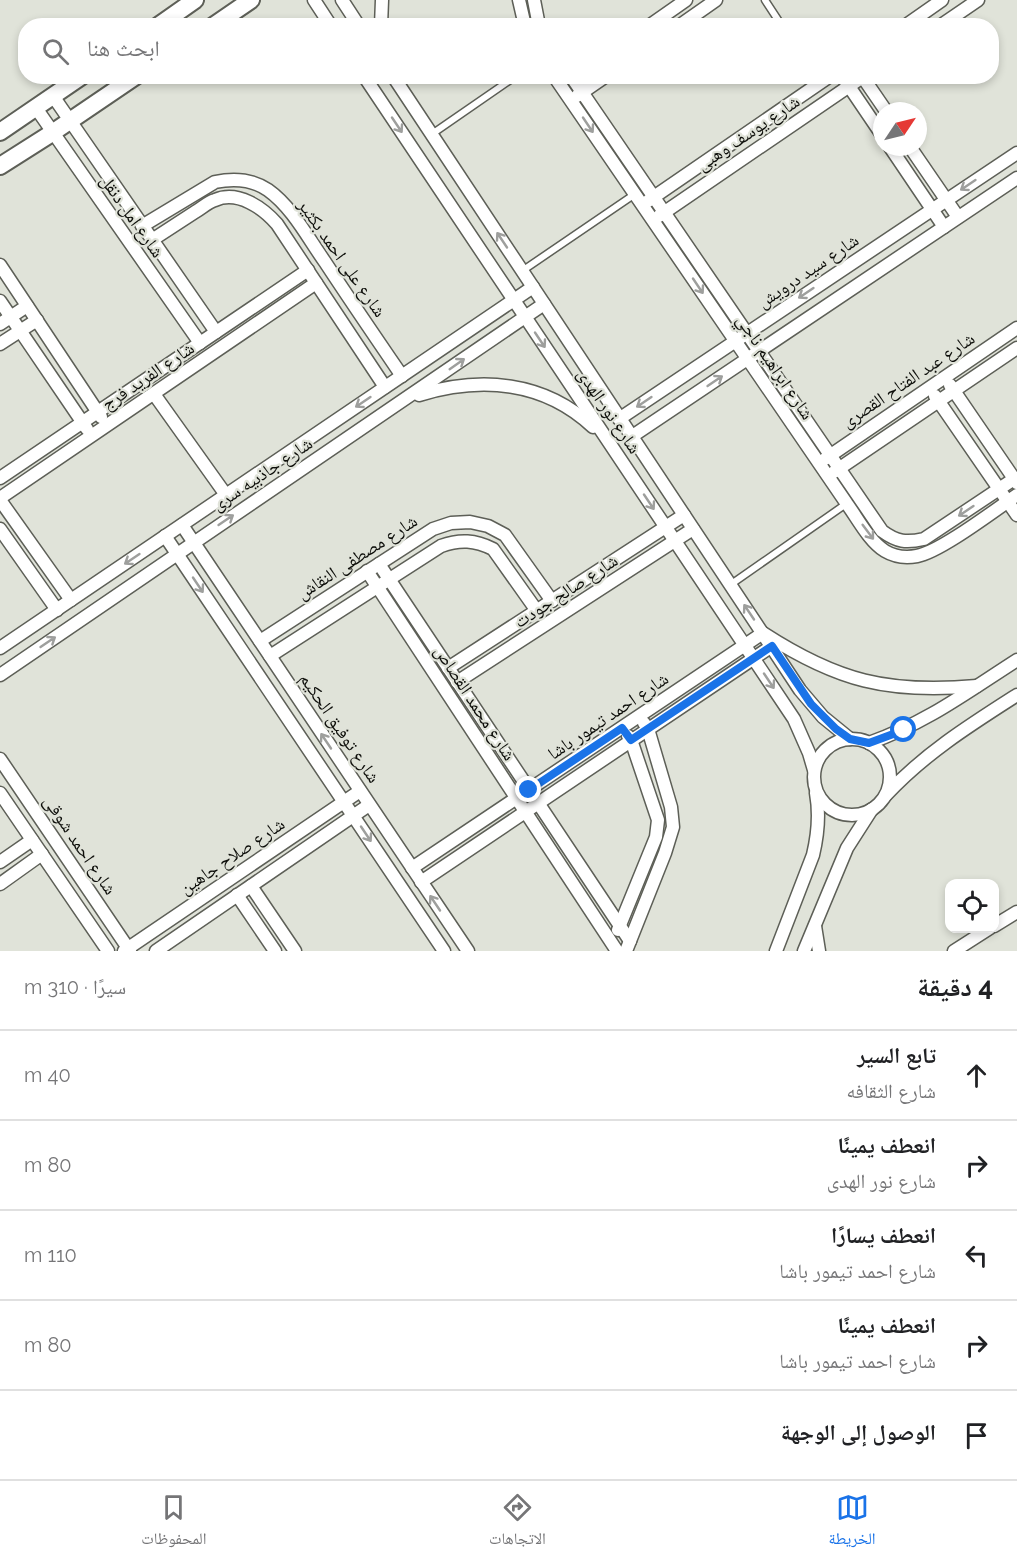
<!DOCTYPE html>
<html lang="ar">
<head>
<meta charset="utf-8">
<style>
	:root { --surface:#fff; --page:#f2f2f2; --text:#202124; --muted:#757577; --line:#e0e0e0; --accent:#1a73e8 }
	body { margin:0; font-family:Raleway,"Noto Naskh Arabic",sans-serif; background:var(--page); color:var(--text); direction:rtl }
	.controls { position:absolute; right:18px; bottom:18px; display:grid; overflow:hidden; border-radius:12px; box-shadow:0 3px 9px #0003 }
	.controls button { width:54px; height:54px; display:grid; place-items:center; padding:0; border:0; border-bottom:2px solid var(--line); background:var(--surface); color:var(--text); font:30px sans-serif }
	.compass { position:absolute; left:873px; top:102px; width:54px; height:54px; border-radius:50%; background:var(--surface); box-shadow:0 3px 9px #0003; rotate:55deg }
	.stop { position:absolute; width:18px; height:18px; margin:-14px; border:4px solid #1a73e8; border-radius:50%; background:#fff }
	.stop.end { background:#1a73e8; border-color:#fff; box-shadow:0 2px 6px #0008 }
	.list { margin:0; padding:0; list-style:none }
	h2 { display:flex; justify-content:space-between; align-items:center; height:78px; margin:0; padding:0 24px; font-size:26px }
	h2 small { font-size:20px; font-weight:400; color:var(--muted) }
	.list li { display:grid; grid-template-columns:39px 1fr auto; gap:18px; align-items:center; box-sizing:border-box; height:90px; padding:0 24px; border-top:2px solid var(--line) }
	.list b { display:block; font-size:22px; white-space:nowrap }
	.list p { margin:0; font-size:20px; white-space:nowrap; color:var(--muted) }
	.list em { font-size:20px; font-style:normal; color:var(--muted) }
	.icon { flex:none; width:33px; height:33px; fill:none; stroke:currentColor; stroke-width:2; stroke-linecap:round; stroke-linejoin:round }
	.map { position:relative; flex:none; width:1017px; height:951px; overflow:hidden; direction:ltr }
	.search { position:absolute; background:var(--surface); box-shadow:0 3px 9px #0003; left:18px; right:18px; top:18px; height:66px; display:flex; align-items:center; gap:15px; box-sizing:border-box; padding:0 21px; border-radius:24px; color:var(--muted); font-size:22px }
	.sheet { height:528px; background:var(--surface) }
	nav { display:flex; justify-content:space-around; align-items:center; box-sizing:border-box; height:84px; border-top:2px solid var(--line); background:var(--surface); font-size:16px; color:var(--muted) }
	nav a { display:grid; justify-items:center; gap:3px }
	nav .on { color:var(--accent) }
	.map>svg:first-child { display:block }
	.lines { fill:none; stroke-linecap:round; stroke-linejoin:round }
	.service-casing { stroke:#5d5f57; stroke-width:9 }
	.minor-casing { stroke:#5d5f57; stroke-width:15 }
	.tertiary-casing { stroke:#5d5f57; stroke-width:20 }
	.service { stroke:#fff; stroke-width:6 }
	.minor { stroke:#fff; stroke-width:12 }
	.tertiary { stroke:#fff; stroke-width:16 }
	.oneway { stroke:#9e9f9d }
	.route { stroke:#1a73e8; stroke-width:8 }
	.labels { text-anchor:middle; stroke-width:4.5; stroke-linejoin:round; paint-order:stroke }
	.street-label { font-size:18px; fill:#0d0e0a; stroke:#e0e3d9 }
</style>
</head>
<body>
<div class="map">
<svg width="1017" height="951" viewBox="0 0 1017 951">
	<rect width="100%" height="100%" fill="#e0e3d9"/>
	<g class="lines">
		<!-- service casing -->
		<g class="service-casing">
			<g id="service">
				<path d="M765 0 782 26"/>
				<path d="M432 134 516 76"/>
				<path d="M522 271 635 194"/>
				<path d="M730 585 846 504"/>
			</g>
		</g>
		<!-- minor casing -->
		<g class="minor-casing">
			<g id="minor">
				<path d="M314 0 331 26"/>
				<path d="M342 0 359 26"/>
				<path d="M519 0 525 26"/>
				<path d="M534 0 539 26"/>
				<path d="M381 26 382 0"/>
				<path d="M649 26 686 0"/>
				<path d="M679 26 716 0"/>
				<path d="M905 26 942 0"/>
				<path d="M940 26 978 0"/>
				<path d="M364 76 794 719 809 753 814 770"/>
				<path d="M393 76 800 690 823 717 850 739"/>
				<path d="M554 76 847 504C858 519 869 541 885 551 895 557 906 558 917 556 940 552 995 510 1017 495"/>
				<path d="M571 76 882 531C897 542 906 543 924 539L1014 479"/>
				<path d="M842 76 882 135"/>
				<path d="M862 76 886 111"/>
				<path d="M53 96 216 332"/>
				<path d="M577 96 606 76"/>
				<path d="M36 108 200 343"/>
				<path d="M890 147 944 227"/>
				<path d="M910 147 958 217"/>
				<path d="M648 201 830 76"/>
				<path d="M659 216 864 76"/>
				<path d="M142 226 215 182C234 178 252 179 268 190 292 207 308 238 325 262 350 300 376 338 402 376"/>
				<path d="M152 240C166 231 181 221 195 212 202 208 208 202 215 200 238 190 263 208 277 224L385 387"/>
				<path d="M0 265 101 417"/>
				<path d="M0 301 87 429"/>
				<path d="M0 324 27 306"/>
				<path d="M0 344 37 320"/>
				<path d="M950 385 1017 483"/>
				<path d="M154 394 226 495"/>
				<path d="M419 395C481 376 544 381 593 427"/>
				<path d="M935 396 1017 515"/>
				<path d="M619 419 1017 153"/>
				<path d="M631 437 1017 178"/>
				<path d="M825 459 1017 328"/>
				<path d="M834 472 1017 348"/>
				<path d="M0 478 308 270"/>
				<path d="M0 498 316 283"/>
				<path d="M0 500 71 600"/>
				<path d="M182 525 468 951"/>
				<path d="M0 529 57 610"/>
				<path d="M165 536 444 951"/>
				<path d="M379 564 630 941"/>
				<path d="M367 571 617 951"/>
				<path d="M260 641 433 529 451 523 470 522 488 526 505 535 552 601"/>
				<path d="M0 648 533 287"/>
				<path d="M270 656 441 546C460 539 475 540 493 549L537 611"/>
				<path d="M448 668 684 515"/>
				<path d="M0 675 544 304"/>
				<path d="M457 682 693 529"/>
				<circle cx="852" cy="777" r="38"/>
				<path d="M869 743C926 723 967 692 1017 660"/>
				<path d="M0 759 130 951"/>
				<path d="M0 793 108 951"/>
				<path d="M886 795C924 754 970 725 1017 695"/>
				<path d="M0 862 32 840"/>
				<path d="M412 868 763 633C837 681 888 694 977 686"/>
				<path d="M421 882 772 646"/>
				<path d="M0 884 42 854"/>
				<path d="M251 886 295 951"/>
				<path d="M237 895 275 951"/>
				<path d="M815 926 819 951"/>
				<path d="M994 926 1017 912"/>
				<path d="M618 930 656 837 658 820 631 740 628 736"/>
				<path d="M124 951 360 791"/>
				<path d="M156 951 369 805"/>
				<path d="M626 951 665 853 673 827 671 807 648 729 644 723"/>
				<path d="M776 951 813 855C818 834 820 815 816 793"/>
				<path d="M804 951 847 848 872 809"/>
				<path d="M954 951 990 928"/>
			</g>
		</g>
		<!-- tertiary casing -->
		<g class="tertiary-casing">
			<g id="tertiary">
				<path d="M158 26 195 0"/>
				<path d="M213 26 251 0"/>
				<path d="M0 132 82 76"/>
				<path d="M0 166 52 133 136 76"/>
			</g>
		</g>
		<!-- service -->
		<use href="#service" class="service"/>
		<!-- minor -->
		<use href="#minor" class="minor"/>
		<!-- tertiary -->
		<use href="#tertiary" class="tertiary"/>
	</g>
	<!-- one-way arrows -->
	<defs><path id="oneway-shaft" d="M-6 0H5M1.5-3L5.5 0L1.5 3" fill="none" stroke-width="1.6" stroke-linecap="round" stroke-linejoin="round" transform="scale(1.5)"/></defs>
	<g class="oneway">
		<use href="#oneway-shaft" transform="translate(397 125) rotate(56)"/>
		<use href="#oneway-shaft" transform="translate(588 125) rotate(56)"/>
		<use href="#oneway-shaft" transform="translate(968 185) rotate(146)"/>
		<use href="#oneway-shaft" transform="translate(502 240) rotate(-124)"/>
		<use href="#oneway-shaft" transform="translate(698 286) rotate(56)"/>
		<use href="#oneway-shaft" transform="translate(806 293) rotate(146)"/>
		<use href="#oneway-shaft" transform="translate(540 340) rotate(56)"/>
		<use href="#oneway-shaft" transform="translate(457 364) rotate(-35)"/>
		<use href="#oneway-shaft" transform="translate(715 381) rotate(-34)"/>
		<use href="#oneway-shaft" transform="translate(363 402) rotate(146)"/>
		<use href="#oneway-shaft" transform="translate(644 402) rotate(146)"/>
		<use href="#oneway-shaft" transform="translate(649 502) rotate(56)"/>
		<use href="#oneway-shaft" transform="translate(966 511) rotate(146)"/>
		<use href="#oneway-shaft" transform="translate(226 520) rotate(-34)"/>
		<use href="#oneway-shaft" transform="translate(868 532) rotate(53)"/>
		<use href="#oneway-shaft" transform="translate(132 559) rotate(146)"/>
		<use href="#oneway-shaft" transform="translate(198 585) rotate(56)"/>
		<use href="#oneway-shaft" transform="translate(749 612) rotate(-124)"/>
		<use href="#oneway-shaft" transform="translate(48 642) rotate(-34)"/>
		<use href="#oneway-shaft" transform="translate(769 681) rotate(56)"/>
		<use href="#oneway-shaft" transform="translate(326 741) rotate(-124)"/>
		<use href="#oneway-shaft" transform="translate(366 834) rotate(56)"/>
		<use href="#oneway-shaft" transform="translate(435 903) rotate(-124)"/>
	</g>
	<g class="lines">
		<!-- route -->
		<path class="route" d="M529 790 622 728 631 740 772 646 811 704 836 729 850 739 869 743 904 730"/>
	</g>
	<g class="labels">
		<!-- street labels -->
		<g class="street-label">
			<text transform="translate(748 133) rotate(-34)" y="6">شارع يوسف وهبى</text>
			<text transform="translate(132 216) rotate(55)" y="6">شارع امل دنقل</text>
			<text transform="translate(342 258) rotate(55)" y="6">شارع على احمد بكثير</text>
			<text transform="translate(808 271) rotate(-34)" y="6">شارع سيد درويش</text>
			<text transform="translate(775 367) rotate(56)" y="6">شارع ابراهيم ناجي</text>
			<text transform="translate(148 376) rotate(-34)" y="6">شارع الفريد فرج</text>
			<text transform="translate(908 380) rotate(-34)" y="6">شارع عبد الفتاح القصرى</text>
			<text transform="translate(609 411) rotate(56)" y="6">شارع نور الهدى</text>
			<text transform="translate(262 474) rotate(-34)" y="6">شارع جاذبيه سرى</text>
			<text transform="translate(357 557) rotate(-33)" y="6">شارع مصطفى النقاش</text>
			<text transform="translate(566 591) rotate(-33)" y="6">شارع صالح جودت</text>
			<text transform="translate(475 703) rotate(57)" y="6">شارع محمد القصاص</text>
			<text transform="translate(608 716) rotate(-34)" y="6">شارع احمد تيمور باشا</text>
			<text transform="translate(340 728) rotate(56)" y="6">شارع توفيق الحكيم</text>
			<text transform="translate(80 845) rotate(56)" y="6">شارع احمد شوقى</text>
			<text transform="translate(232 856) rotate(-34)" y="6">شارع صلاح جاهين</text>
		</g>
	</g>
</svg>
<div class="controls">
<button><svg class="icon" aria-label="locate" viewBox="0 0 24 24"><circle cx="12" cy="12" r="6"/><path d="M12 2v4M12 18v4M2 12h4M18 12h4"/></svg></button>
</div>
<svg class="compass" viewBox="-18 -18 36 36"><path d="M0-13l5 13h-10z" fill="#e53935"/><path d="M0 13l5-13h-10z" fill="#757577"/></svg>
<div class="stop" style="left:904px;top:730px"></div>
<div class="stop end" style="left:529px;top:790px"></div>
<div class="search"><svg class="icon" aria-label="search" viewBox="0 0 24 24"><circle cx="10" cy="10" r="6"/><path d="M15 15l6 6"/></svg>ابحث هنا</div>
</div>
<section class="sheet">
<h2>4 دقيقة<small>سيرًا · 310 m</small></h2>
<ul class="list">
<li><svg class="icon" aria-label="ahead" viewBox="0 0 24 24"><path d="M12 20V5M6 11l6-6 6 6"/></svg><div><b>تابع السير</b><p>شارع الثقافه</p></div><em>40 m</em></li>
<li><svg class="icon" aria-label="right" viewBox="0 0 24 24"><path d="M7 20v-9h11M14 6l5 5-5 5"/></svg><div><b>انعطف يمينًا</b><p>شارع نور الهدى</p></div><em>80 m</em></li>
<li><svg class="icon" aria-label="left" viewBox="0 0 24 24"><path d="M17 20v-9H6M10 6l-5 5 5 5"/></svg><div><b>انعطف يسارًا</b><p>شارع احمد تيمور باشا</p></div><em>110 m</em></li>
<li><svg class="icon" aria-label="right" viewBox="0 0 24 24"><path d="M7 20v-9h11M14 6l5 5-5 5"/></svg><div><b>انعطف يمينًا</b><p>شارع احمد تيمور باشا</p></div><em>80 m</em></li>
<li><svg class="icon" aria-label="arrive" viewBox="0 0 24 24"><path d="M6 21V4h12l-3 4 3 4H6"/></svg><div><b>الوصول إلى الوجهة</b></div></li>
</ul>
</section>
<nav>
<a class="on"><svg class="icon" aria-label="map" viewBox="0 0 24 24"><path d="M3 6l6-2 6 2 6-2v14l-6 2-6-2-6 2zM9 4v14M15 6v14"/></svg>الخريطة</a>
<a><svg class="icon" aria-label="directions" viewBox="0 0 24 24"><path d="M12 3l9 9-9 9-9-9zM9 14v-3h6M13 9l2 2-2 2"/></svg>الاتجاهات</a>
<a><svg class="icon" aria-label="saved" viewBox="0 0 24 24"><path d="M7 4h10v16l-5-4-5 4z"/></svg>المحفوظات</a>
</nav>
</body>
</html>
